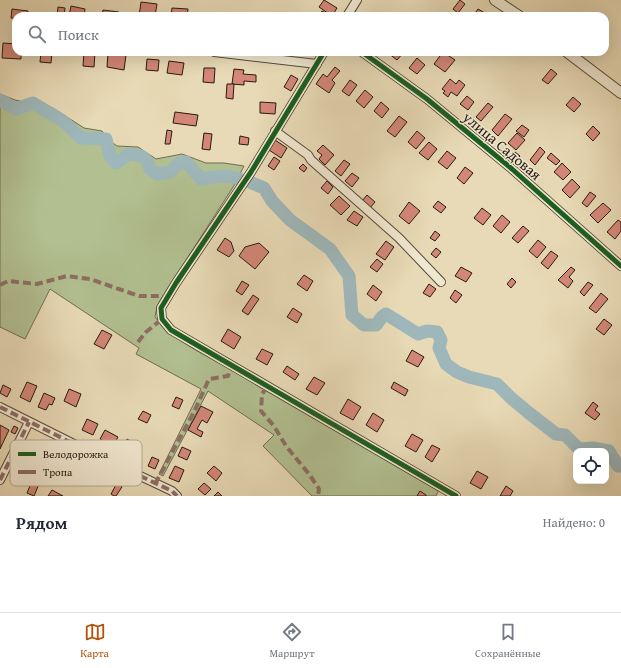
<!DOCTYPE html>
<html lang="ru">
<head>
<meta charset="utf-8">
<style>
	:root { --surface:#fff; --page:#f6f6f7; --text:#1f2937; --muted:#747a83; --line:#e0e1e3; --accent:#b45309 }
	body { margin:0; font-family:"Gentium Book Plus",serif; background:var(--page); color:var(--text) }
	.controls { position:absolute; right:12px; bottom:12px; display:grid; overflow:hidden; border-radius:8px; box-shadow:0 4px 16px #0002 }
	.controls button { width:36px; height:36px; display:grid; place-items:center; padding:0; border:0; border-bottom:1px solid var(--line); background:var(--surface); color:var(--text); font:20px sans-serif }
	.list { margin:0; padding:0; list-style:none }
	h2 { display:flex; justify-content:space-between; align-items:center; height:52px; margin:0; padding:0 16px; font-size:17px }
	h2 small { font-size:13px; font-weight:400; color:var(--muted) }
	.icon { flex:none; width:22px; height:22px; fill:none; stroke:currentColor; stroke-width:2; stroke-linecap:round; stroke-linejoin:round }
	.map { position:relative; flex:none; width:621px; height:496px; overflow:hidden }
	.search { position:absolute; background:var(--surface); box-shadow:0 4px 16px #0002; left:12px; right:12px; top:12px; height:44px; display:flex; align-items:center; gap:10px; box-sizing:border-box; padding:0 14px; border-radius:12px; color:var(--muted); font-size:15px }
	.sheet { height:116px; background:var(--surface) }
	nav { display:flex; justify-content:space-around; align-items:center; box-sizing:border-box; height:56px; border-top:1px solid var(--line); background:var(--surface); font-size:11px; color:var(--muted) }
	nav a { display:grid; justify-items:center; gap:2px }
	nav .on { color:var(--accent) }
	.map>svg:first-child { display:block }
	.green { fill:#b2c091; stroke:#6c6e50 }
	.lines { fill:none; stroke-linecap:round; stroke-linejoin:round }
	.river { stroke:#9eb7ba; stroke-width:13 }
	.building { fill:#d48778; stroke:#271b10 }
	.minor-casing { stroke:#574b3a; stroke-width:10 }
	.tertiary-casing { stroke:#574b3a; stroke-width:12 }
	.minor { stroke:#f0e7d0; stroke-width:8 }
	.tertiary { stroke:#f0e7d0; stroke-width:10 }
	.quiet { stroke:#8d6e63; stroke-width:4; stroke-dasharray:8 4; stroke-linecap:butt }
	.cycleway-casing { stroke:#f0e7d0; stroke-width:8 }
	.cycleway { stroke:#1b5e20; stroke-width:5 }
	.labels { text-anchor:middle; stroke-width:3; stroke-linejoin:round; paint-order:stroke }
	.street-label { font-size:15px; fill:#271b10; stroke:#f0e7d0 }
	.key { fill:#f0e7d0; stroke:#b4aa96; stroke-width:1 }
	.key-label { font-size:11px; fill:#271b10 }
</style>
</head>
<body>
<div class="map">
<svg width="621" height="496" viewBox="0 0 621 496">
	<rect width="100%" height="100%" fill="#e8dab6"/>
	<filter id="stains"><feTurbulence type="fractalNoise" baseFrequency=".005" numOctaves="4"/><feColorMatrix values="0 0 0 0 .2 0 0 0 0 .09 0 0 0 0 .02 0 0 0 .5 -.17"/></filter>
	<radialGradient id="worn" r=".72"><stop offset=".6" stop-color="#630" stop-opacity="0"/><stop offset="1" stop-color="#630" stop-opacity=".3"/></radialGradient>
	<!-- green -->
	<path class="green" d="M0 94 15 100 53 108 84 128 102 131 110 141 117 146 138 147 156 159 182 154 206 163H224L244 166 235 184 161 299 157 307 155 317C177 345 215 359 245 377 310 414 375 452 439 490L436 496H312L263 446 274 435 208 391 163 476 159 474 201 389 136 354 139 348 50 289 25 339 0 327Z"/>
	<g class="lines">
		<!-- river -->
		<g class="river">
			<path d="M0 100 16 109 33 103 63 121 81 138 106 139 110 156 116 163 129 154C141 155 147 156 150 169L157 174 170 172 179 163 186 162 201 179C215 177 226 174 239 179"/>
			<path d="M247 181 264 188 272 201 290 220 330 249 349 276 352 315 364 325H376L382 317 386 314 418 334 427 331 437 332 441 340 439 348 446 364 457 372 469 377 497 384 511 398 529 413 556 434 565 435 579 449 593 448 609 451 618 466H621"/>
		</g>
	</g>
	<!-- building -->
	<g class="building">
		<path d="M324 0 337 8 332 16 319 7Z"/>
		<path d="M460 0 465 4 458 13 453 9Z"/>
		<path d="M141 2 157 4 155 16H139Z"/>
		<path d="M71 6 85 9 84 16H69Z"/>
		<path d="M58 7 65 8 64 16H57Z"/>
		<path d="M172 8 188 9 187 16H171Z"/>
		<path d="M12 9 28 11V16H16V18H11Z"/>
		<path d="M478 9 490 16H473Z"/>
		<path d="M103 10 119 12 118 16H102Z"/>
		<path d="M322 11 331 16H319Z"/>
		<path d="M290 13 307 15 306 16H290Z"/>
		<path d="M3 43 16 44V52H21V59L2 58Z"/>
		<path d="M41 52H52L51 63 40 62Z"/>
		<path d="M84 52H95L94 67 83 66Z"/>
		<path d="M281 52H290L289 58 281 57Z"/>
		<path d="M389 52H404L397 60 388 53Z"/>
		<path d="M443 52 455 60 445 72 434 64Z"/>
		<path d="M108 53 126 55 124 70 107 67Z"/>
		<path d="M417 58 425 65 417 74 409 68Z"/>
		<path d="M147 59 159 60 158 71 146 70Z"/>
		<path d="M169 61 184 63 182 75 167 73Z"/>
		<path d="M335 67 340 71 332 80 335 83 329 93 316 84 323 74 327 77Z"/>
		<path d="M204 68H215L214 83 203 82Z"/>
		<path d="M234 69 244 70 243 74 256 75V82L244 81V85L232 84Z"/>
		<path d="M551 69 557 74 548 84 542 80Z"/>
		<path d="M291 75 298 79 291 91 284 87Z"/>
		<path d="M450 79 456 84 459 80 465 85 457 96 451 92 448 97 443 93 445 91 442 89Z"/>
		<path d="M350 80 357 85 349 96 342 91Z"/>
		<path d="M227 84H234L233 99 226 98Z"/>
		<path d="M365 90 373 97 364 108 356 101Z"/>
		<path d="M467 96 474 102 468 110 460 104Z"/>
		<path d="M573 97 581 104 574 112 566 105Z"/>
		<path d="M260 102 276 103 275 114 260 113Z"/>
		<path d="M381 102 389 109 382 118 374 111Z"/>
		<path d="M488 103 493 107 481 121 476 117Z"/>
		<path d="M175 112 198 115 196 126 173 123Z"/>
		<path d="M505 114 512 119 498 136 492 130Z"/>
		<path d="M399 116 407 122 395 137 387 131Z"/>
		<path d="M522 125 529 130 524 137 516 131Z"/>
		<path d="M593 126 600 133 593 141 586 134Z"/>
		<path d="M167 130 172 131 170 144H165Z"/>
		<path d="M417 131 425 138 416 149 408 142Z"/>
		<path d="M204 133 212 134 210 150 202 149Z"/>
		<path d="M517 133 525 140 516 150 508 143Z"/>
		<path d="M240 136 249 138 248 145 239 144Z"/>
		<path d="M275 140 287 148 281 158 269 150Z"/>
		<path d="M429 142 437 149 428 160 419 153Z"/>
		<path d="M323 145 334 155 325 165 319 159 322 155 317 151Z"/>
		<path d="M540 147 545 152 535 165 530 160Z"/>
		<path d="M447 151 456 158 447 169 438 162Z"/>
		<path d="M515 152 520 156 514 163 509 159Z"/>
		<path d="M551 153 560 161 556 165 547 158Z"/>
		<path d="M274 157 280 161 274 170 268 166Z"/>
		<path d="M344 160 350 164 341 176 335 171Z"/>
		<path d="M562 163 571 172 563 180 554 172Z"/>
		<path d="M303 164 307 168 304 172 299 168Z"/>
		<path d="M465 167 473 173 464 184 457 178Z"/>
		<path d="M352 173 359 178 352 187 345 181Z"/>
		<path d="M572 179 580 187 570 198 562 190Z"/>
		<path d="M327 181 333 187 328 194 321 188Z"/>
		<path d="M590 192 596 196 587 207 582 203Z"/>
		<path d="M367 195 375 202 370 208 362 201Z"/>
		<path d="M339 196 350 206 341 215 330 205Z"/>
		<path d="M438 201 446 207 441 213 433 207Z"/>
		<path d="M409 202 420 211 409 224 399 216Z"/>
		<path d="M603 203 611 210 598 223 590 215Z"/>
		<path d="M482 208 491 215 483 225 474 218Z"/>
		<path d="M354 211 363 217 357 226 347 220Z"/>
		<path d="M502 215 510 222 501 233 493 226Z"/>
		<path d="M618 220 621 222V231L615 239 607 232Z"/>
		<path d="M523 226 529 231 518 243 512 238Z"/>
		<path d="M435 231 440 235 435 241 430 238Z"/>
		<path d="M225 238 231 242 234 251 229 257 217 250Z"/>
		<path d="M538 240 546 247 537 258 529 251Z"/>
		<path d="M386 241 394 247 385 260 376 254Z"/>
		<path d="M259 243 269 252 255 269 239 256 245 247Z"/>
		<path d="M436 248 441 252 436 258 431 254Z"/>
		<path d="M551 251 558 256 548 269 541 263Z"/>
		<path d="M377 259 383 264 377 272 370 267Z"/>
		<path d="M461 267 472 273 466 282 455 276Z"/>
		<path d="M571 267 575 270 569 277 573 281 568 288 558 280Z"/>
		<path d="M304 275 313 281 307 291 297 284Z"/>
		<path d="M512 278 516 282 511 288 507 284Z"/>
		<path d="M242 281 249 285 242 295 236 291Z"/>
		<path d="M588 282 593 285 584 296 580 292Z"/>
		<path d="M429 284 436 289 430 297 423 293Z"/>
		<path d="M373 285 382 292 376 301 367 294Z"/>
		<path d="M455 290 462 295 456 303 450 298Z"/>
		<path d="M601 293 608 299 596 313 589 308Z"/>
		<path d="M253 295 259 299 248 315 242 311Z"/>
		<path d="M293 308 302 314 297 323 287 317Z"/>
		<path d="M604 319 612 325 604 335 596 329Z"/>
		<path d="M228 329 241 337 234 349 221 341Z"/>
		<path d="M102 330 112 335 104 349 94 344Z"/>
		<path d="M262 349 273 354 267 365 256 359Z"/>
		<path d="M412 350 424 357 418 367 406 361Z"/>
		<path d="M287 366 299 374 295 380 283 372Z"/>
		<path d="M314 377 325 383 317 395 306 389Z"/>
		<path d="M27 382 37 386 30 402 20 397Z"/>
		<path d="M394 382 408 390 405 396 391 388Z"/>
		<path d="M3 385 11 389 7 397 0 393Z"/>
		<path d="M69 389 81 394 76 407 64 401Z"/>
		<path d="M44 393 55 398 52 405 49 404 46 410 38 407Z"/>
		<path d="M176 397 183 400 179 409 172 406Z"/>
		<path d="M348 399 361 407 353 420 340 413Z"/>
		<path d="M593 402 598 406 595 410 600 414 595 420 585 413Z"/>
		<path d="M201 406 213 412 207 423 202 420 197 429 203 432 201 437 188 430Z"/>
		<path d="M143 411 151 415 147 423 138 419Z"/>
		<path d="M373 413 384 420 377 432 366 425Z"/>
		<path d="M87 419 98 424 93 435 82 430Z"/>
		<path d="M0 425 9 430 0 449Z"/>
		<path d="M14 426 18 428 15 434 11 432Z"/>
		<path d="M105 430 118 437 113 446 100 439Z"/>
		<path d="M412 434 423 440 416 452 405 446Z"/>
		<path d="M127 439 138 445 132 457 121 451Z"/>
		<path d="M432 445 440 449 432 462 425 457Z"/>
		<path d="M182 447 191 451 187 460 178 456Z"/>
		<path d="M152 457 159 460 155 469 148 466Z"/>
		<path d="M175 466 184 470 179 482 169 478Z"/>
		<path d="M214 466 222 473 216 481 207 473Z"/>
		<path d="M477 471 488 477 481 489 470 483Z"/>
		<path d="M32 481 39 484 34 496 27 493Z"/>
		<path d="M117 483 122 487 116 496H114L111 494Z"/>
		<path d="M204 483 211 489 205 495 198 489Z"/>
		<path d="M506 486 513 491 510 496H500Z"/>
		<path d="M52 490 63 496H48Z"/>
		<path d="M420 491 426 495V496H417Z"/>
		<path d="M218 492 222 496H214Z"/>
	</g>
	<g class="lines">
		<!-- minor casing -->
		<g class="minor-casing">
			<g id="minor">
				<path d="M347 16 357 0"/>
				<path d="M214 52 317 64"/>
				<path d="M324 52 251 172 176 283 161 308 162 319 171 330 456 496"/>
				<path d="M362 52 427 99 512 169 621 266"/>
				<path d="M275 131 308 155 311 160 399 238 441 282"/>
				<path d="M0 407 102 458 172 491 177 496"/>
				<path d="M0 480 29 422"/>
			</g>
		</g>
		<!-- tertiary casing -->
		<g class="tertiary-casing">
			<g id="tertiary">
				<path d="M495 0 519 16"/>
				<path d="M567 52 621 93"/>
			</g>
		</g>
		<!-- minor -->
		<use href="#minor" class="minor"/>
		<!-- tertiary -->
		<use href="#tertiary" class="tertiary"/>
		<!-- quiet -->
		<g class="quiet">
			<path d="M0 285 8 281 37 284 67 276 90 279 139 296H169"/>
			<path d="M138 342 146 332 162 319"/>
			<path d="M267 387 262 394 261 411 274 426 286 446 309 474 319 489 318 496"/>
			<path d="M0 407 102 458 172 491 177 496"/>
			<path d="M0 480 29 422"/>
			<path d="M155 484 195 410 209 379 228 376 231 366"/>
		</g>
		<!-- cycleway casing -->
		<g class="cycleway-casing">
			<g id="cycleway">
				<path d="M324 52 251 172 176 283 161 308 162 319 171 330 456 496"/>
				<path d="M362 52 427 99 512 169 621 266"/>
			</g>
		</g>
		<!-- cycleway -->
		<use href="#cycleway" class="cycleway"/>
	</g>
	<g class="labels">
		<!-- street labels -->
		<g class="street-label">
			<text transform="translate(502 146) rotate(40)" y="5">улица Садовая</text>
		</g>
	</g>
	<!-- legend -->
	<rect x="10" y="440" width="132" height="46" rx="6" class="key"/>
	<rect x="18" y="452" width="18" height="4" fill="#1b5e20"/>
	<rect x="18" y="470" width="18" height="4" fill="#8d6e63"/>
	<g class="key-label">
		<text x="43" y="458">Велодорожка</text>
		<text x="43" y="476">Тропа</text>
	</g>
	<rect width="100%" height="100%" filter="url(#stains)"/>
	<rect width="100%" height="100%" fill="url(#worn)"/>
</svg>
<div class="controls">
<button><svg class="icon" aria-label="locate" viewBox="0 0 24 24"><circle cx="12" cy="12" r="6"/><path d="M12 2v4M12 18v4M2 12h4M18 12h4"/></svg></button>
</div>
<div class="search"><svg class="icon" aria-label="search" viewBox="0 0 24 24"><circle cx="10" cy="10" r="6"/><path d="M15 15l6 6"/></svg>Поиск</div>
</div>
<section class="sheet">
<h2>Рядом<small>Найдено: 0</small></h2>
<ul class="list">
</ul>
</section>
<nav>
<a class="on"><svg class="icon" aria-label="map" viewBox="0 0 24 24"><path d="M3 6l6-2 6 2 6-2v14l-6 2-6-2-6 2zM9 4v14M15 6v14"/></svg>Карта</a>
<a><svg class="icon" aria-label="directions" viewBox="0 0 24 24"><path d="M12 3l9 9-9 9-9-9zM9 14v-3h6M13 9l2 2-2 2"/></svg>Маршрут</a>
<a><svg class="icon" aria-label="saved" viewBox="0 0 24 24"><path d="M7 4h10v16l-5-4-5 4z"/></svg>Сохранённые</a>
</nav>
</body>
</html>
